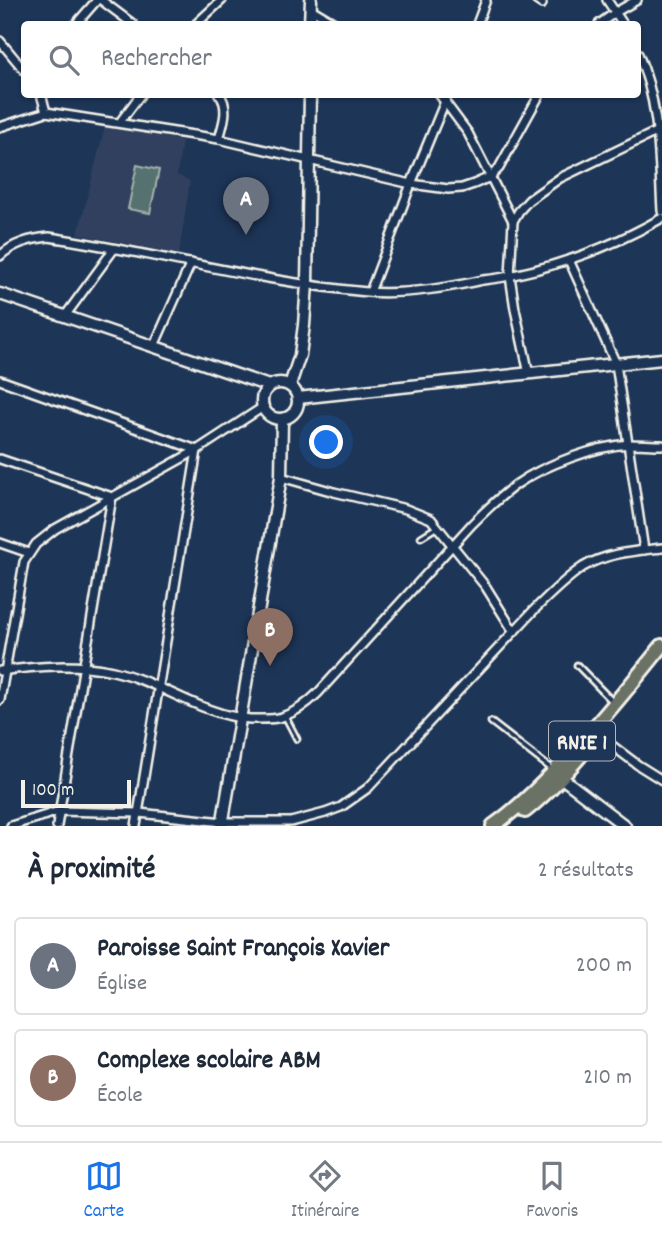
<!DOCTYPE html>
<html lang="fr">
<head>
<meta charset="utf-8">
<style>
	:root { --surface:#fff; --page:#f6f6f7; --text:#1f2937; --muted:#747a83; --line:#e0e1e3; --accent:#1a73e8 }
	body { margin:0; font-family:Dekko,sans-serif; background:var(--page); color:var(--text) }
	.scale { position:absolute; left:21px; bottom:18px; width:110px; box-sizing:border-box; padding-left:7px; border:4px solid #f4f1e8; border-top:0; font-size:19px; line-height:24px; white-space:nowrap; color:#f4f1e8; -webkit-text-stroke:5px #1d3557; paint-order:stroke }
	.you { position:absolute; left:327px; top:443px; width:24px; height:24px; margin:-18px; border:5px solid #fff; border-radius:50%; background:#1a73e8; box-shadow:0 0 0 10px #1a73e833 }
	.badge { display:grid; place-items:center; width:46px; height:46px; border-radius:50%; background:var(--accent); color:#fff; font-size:23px; font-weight:700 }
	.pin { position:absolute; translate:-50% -58px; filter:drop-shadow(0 2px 4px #0008) }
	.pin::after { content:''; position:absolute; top:37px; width:24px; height:21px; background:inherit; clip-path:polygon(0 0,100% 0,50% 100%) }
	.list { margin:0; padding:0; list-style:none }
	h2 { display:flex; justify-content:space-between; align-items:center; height:91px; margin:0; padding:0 28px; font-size:30px }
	h2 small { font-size:23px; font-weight:400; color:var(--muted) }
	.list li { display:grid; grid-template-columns:46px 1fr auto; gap:21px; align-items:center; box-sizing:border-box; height:98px; margin:0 14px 14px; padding:0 14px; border:2px solid var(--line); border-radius:7px }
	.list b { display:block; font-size:26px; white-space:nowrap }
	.list p { margin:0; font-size:23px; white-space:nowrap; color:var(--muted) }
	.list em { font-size:23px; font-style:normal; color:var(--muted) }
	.icon { flex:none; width:38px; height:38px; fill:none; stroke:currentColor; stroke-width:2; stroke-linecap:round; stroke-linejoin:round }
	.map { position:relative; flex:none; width:662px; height:826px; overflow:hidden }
	.search { position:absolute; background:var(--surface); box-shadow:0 2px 5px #0004; left:21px; right:21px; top:21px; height:77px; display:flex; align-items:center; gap:18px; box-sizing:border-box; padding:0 24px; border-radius:7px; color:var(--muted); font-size:26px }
	.sheet { height:315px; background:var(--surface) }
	nav { display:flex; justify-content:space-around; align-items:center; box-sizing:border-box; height:98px; border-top:2px solid var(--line); background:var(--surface); font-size:19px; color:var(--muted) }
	nav a { display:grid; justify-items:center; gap:4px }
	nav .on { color:var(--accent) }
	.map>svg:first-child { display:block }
	.built { fill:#31415e }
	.green { fill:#54716f; stroke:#a4b1ac; stroke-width:2 }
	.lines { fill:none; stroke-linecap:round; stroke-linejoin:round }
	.lane-casing { stroke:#f4f1e8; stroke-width:9 }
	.street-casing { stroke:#f4f1e8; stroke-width:12 }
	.secondary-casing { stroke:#f4f1e8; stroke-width:15 }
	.highway-casing { stroke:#f4f1e8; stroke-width:18 }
	.lane { stroke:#1d3557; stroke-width:3.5 }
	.street { stroke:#1d3557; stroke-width:7 }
	.secondary { stroke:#1d3557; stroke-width:10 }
	.highway { stroke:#6b7165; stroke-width:12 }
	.labels { text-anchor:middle; stroke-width:7; stroke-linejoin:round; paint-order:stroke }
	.shield { fill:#1d3557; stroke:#b4b9bc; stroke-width:2 }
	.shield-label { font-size:23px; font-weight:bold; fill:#f4f1e8 }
</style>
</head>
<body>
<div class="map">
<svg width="662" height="826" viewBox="0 0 662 826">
	<rect width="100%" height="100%" fill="#1d3557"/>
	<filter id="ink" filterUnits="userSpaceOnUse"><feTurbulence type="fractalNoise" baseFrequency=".0143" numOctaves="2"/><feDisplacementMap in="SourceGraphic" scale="14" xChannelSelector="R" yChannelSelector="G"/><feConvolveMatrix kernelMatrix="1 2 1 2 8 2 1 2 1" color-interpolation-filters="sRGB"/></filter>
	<g filter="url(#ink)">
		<!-- built -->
		<path class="built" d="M105 126 182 141 177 175 190 181 179 254 78 234Z"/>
		<!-- green -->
		<path class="green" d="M137 165 159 170 150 213 128 209Z"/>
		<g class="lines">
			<!-- lane casing -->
			<g class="lane-casing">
				<g id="lane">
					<path d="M421 537 437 527"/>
					<path d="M577 665 613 702"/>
					<path d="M285 716 297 739"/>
					<path d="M491 722 553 770"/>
				</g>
			</g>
			<!-- street casing -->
			<g class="street-casing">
				<g id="street">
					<path d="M101 0 133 24"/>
					<path d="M536 0 542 4"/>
					<path d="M607 0 623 24"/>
					<path d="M311 9 336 24"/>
					<path d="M76 24 97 0"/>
					<path d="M196 24 222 0"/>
					<path d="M477 24 486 0"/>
					<path d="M599 24 616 12 637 0"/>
					<path d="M0 41 24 70"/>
					<path d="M638 54C660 103 659 158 662 211"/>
					<path d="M41 94 46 112"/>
					<path d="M219 94C230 107 223 124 219 139"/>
					<path d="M439 94 468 133 513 221"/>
					<path d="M120 122 141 94"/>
					<path d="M0 127 46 112 219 139 411 184 448 189 462 188 474 184 490 177 499 168 540 94"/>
					<path d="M0 256C14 243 30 239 49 237 155 253 260 282 367 292 405 295 447 288 483 280 492 279 501 278 509 276 562 265 615 245 662 218"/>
					<path d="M569 260 616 364 644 550"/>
					<path d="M370 292 411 184 448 94"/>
					<path d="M65 316 114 249"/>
					<path d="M154 346 191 263"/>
					<path d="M529 374 515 309 510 276 513 221 519 211 529 200 560 178 662 129"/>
					<path d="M0 380 197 450 136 826"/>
					<path d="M0 459 112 497 57 826"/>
					<path d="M281 477 334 492 406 509 431 519 486 587 514 632"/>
					<path d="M0 543 29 553"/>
					<path d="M0 671C37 666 76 663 113 671 161 682 201 715 250 719 261 719 272 720 282 717 296 712 308 703 318 693L472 524C486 510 500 496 517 484 544 465 596 446 629 444 640 444 651 445 662 445"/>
					<path d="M0 700 24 562 36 544 55 529 197 450 263 407"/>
					<path d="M598 735 638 765 662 780"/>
					<path d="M11 826 59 811 139 813 223 822H291L325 813 341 807 368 788 534 610C549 595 565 579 583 567 606 553 636 551 662 548"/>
				</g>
			</g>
			<!-- secondary casing -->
			<g class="secondary-casing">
				<g id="secondary">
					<path d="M310 24 311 0"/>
					<path d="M0 294 269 386"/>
					<circle cx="280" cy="401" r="18"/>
					<path d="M290 385 300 355 304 325 307 284 310 94"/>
					<path d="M298 398 662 359"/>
					<path d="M562 778 625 826"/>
					<path d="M222 826 281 477 282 419"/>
				</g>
			</g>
			<!-- highway casing -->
			<g class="highway-casing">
				<g id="highway">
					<path d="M525 811C549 792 568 770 588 747"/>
					<path d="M493 826C524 804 550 777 575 749 605 716 634 681 662 646"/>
				</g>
			</g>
			<!-- lane -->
			<use href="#lane" class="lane"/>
			<!-- street -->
			<use href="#street" class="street"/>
			<!-- secondary -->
			<use href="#secondary" class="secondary"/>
			<!-- highway -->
			<use href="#highway" class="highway"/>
		</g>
	</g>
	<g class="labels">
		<!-- shield labels -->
		<rect class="shield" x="549" y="721.5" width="66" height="39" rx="5"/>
		<g class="shield-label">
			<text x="582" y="749">RNIE 1</text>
		</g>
	</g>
</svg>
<div class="scale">100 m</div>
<div class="you"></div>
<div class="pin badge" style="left:246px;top:235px;background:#6b7280">A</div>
<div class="pin badge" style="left:270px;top:666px;background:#8d6e63">B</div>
<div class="search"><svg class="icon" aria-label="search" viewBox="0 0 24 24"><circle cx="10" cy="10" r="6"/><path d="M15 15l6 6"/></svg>Rechercher</div>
</div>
<section class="sheet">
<h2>À proximité<small>2 résultats</small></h2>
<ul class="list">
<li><span class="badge" style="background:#6b7280">A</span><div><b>Paroisse Saint François Xavier</b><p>Église</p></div><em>200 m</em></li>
<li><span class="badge" style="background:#8d6e63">B</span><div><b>Complexe scolaire ABM</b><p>École</p></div><em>210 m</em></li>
</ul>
</section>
<nav>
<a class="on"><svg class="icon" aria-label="map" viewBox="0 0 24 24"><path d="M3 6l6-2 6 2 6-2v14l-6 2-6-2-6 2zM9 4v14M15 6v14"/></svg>Carte</a>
<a><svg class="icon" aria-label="directions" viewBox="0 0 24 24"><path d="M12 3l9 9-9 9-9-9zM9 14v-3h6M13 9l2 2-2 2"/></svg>Itinéraire</a>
<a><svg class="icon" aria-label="saved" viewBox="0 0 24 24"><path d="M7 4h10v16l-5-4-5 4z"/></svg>Favoris</a>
</nav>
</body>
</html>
